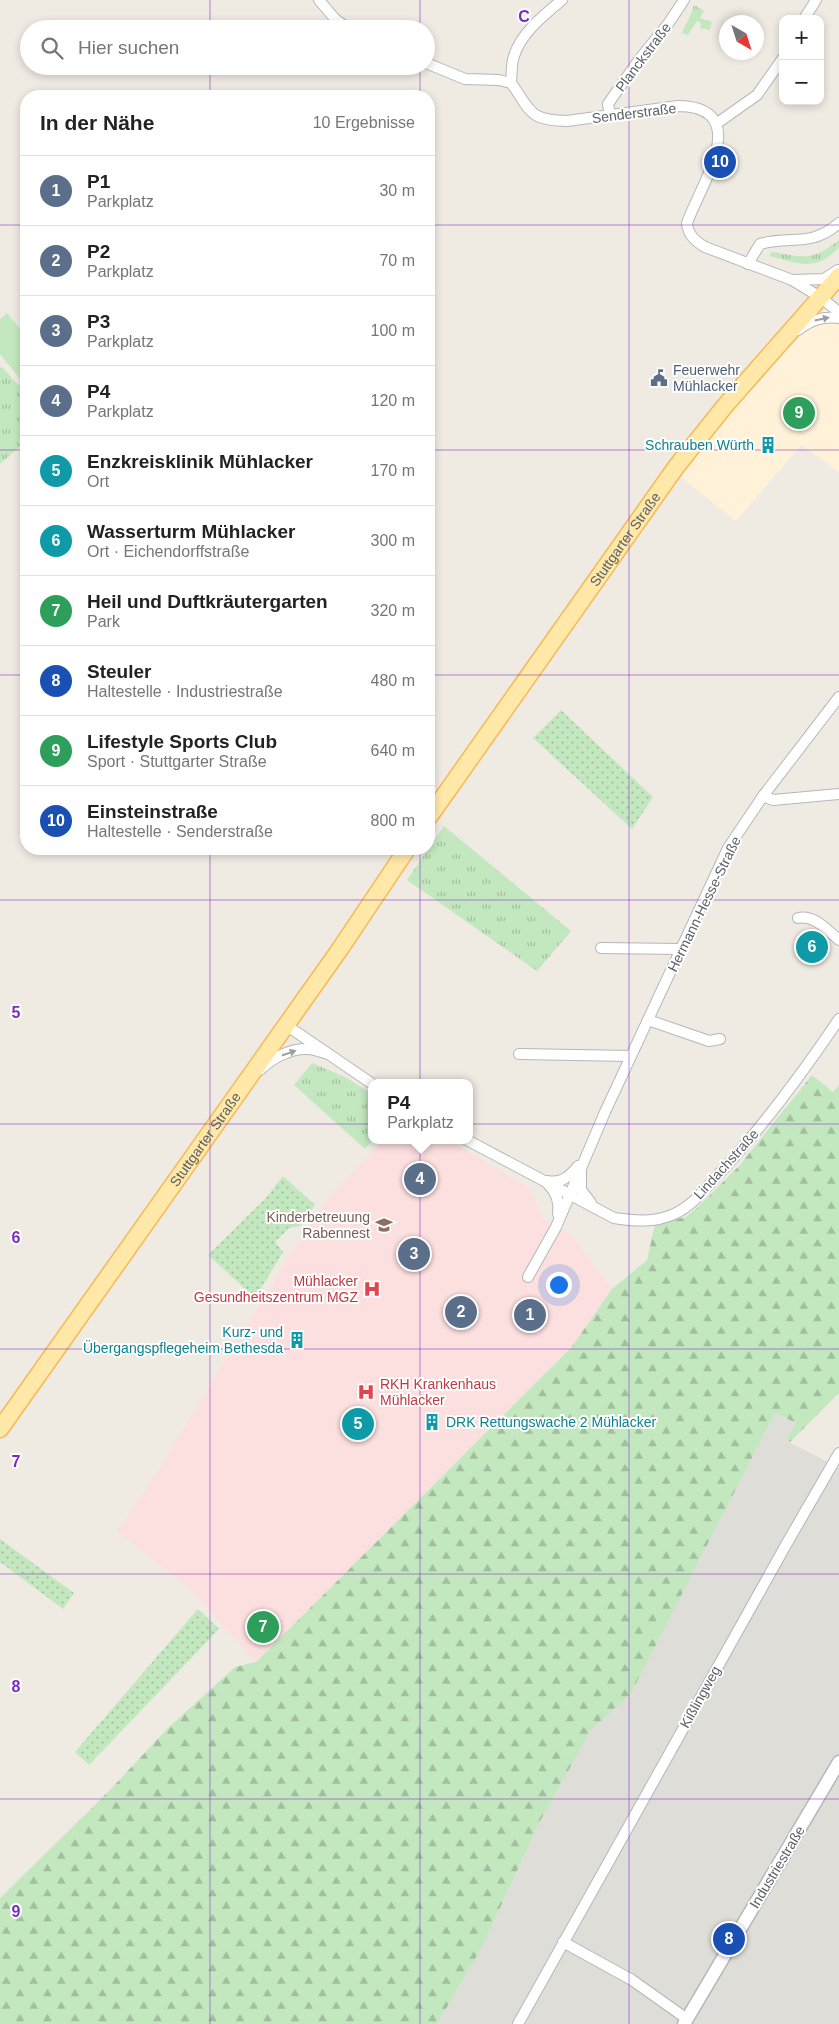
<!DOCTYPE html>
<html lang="de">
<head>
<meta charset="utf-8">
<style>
	:root { --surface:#fff; --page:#f2f2f2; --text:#222; --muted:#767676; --line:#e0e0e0; --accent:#f0282d }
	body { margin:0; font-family:Arial,sans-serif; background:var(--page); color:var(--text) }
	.controls { position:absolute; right:15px; top:15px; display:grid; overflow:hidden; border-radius:10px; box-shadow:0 2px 8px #0003 }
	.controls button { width:45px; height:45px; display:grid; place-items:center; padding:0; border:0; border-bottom:1px solid var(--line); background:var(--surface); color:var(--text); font:25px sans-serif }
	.compass { position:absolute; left:719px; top:15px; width:45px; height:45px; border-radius:50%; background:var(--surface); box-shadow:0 2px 8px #0003; rotate:141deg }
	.you { position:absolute; left:558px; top:1284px; width:18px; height:18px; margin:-12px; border:4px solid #fff; border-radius:50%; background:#1a73e8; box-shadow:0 0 0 8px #1a73e833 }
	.badge { display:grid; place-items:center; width:32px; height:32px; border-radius:50%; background:var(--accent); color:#fff; font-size:16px; font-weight:700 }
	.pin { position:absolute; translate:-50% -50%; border:2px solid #fff; box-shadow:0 1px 5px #0006 }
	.popup { position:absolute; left:368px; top:1079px; width:105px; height:65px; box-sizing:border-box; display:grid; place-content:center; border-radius:10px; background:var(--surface); filter:drop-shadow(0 1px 4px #0005); font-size:16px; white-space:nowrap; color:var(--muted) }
	.popup b { font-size:19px; color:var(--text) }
	.popup::after { content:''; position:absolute; left:50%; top:100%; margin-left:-10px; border:10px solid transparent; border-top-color:var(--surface) }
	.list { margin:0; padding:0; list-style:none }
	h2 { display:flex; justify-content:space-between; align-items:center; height:65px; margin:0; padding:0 20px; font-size:21px }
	h2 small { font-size:16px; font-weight:400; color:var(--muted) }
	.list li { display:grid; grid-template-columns:32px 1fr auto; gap:15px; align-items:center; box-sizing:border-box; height:70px; padding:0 20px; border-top:1px solid var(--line) }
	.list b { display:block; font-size:19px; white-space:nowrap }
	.list p { margin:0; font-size:16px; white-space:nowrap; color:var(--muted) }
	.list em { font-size:16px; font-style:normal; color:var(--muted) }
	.icon { flex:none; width:28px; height:28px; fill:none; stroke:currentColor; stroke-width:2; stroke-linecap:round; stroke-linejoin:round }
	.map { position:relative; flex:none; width:839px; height:2024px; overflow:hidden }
	.search { position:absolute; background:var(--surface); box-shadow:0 2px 8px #0003; left:20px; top:20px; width:415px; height:55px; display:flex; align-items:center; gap:12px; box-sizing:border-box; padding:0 18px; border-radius:28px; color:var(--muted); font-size:19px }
	.panel { position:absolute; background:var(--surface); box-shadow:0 2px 8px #0003; left:20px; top:90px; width:415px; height:765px; border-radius:20px }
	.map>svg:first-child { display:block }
	.commercial { fill:#fff2d8 }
	.industrial { fill:#dfddd8 }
	.medical { fill:#fcdfdf }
	.grass { fill:url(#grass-tufts) }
	.forest { fill:url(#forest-firs) }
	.garden { fill:url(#garden-dots) }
	.pitch { fill:#c3e8bf }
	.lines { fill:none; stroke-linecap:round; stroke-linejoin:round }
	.minor-casing { stroke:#b4b7bb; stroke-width:12 }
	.tertiary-casing { stroke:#b4b7bb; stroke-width:15 }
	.primary-casing { stroke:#f7b954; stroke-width:19 }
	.minor { stroke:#fff; stroke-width:10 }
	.tertiary { stroke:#fff; stroke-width:12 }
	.primary { stroke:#ffe8a8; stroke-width:16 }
	.oneway { fill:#9da0a3 }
	.grid { fill:none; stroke:#7b2cbf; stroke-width:1; stroke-opacity:0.55 }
	.labels { text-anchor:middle; stroke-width:4; stroke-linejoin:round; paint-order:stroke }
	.street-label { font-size:14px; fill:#5b6165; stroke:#fff }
	.service-label { font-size:14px; fill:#4e5e75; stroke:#fff; text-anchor:start }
	.culture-label { font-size:14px; fill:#0d838f; stroke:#fff; text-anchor:end }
	.education-label { font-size:14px; fill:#785e54; stroke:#fff; text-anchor:end }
	.health-label { font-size:14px; fill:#be3a42; stroke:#fff; text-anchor:end }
	.grid-label { font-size:16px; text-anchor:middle; font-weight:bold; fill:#7b2cbf; stroke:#fff; stroke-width:4; stroke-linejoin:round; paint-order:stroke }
</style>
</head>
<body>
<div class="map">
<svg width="839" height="2024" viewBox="0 0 839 2024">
	<defs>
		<pattern id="grass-tufts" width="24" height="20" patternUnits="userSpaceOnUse" patternTransform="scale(1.25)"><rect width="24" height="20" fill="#c3e8bf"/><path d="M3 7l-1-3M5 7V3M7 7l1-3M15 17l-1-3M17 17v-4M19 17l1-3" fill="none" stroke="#a1bf9f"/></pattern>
		<pattern id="forest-firs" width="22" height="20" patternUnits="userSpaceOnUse" patternTransform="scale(1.25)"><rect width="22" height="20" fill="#c3e8bf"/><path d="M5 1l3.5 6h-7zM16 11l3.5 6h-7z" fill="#a1bf9f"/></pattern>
		<pattern id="garden-dots" width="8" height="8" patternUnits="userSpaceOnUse" patternTransform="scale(1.25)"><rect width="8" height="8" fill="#c3e8bf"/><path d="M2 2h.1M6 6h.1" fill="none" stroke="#a1bf9f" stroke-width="1.8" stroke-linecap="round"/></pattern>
	</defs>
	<rect width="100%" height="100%" fill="#efebe3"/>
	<!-- commercial -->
	<path class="commercial" d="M828 307 839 315V472L801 445 736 521 680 476 737 405Z"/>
	<!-- industrial -->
	<path class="industrial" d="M775 1413 796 1423 787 1441 839 1468V2024H437L482 1947 539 1823 591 1730 631 1692Z"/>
	<!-- medical -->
	<path class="medical" d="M384 1140H449L530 1189 544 1220 571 1234 612 1289 571 1348 256 1662 193 1592 117 1531 156 1474 287 1259 333 1192Z"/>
	<!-- grass -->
	<g class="grass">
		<path d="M694 5 704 11 700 18 712 22 710 30 700 28 701 23 697 21 688 35 682 33C686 23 691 16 694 5Z"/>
		<path d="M839 240V247C816 273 798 263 769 256L772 252C805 257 811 262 839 240Z"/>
		<path d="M2 367 18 385 26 379V441L0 464V368Z"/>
		<path d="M444 826 571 931 537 971 407 880Z"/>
		<path d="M312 1063 345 1077 371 1093V1140H373L365 1149 294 1085Z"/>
		<circle cx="263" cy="1629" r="10"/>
	</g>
	<!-- forest -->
	<path class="forest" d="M812 1075 833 1092 839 1085V1393L790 1442 787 1440 796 1423 775 1413 631 1693 591 1730 539 1823 482 1947 437 2024H0V1898L106 1794 169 1727 235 1667 256 1662 571 1348 612 1289 647 1260 655 1224 686 1217 699 1206 739 1166Z"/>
	<!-- garden -->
	<g class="garden">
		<path d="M561 710 653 797 632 829 533 738Z"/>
		<path d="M283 1176 315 1205 300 1226 289 1228 275 1242 283 1252 255 1298 208 1255 265 1199Z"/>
		<path d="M0 1539 74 1593 63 1609 0 1562Z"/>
		<path d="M198 1609 219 1629 89 1765 75 1752Z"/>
	</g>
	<!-- pitch -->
	<path class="pitch" d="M7 313 26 336V374L20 379 0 354V319Z"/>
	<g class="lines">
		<!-- minor casing -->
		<g class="minor-casing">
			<g id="minor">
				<path d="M319 0 335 19 349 29"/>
				<path d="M804 19 816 0"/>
				<path d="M426 63 465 79 499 80 511 83C531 110 527 120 567 121L678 106C755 107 700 186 687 223 688 235 695 241 705 247L792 280 820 297 839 312"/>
				<path d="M511 83C512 75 511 64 514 56 521 33 544 15 562 0"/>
				<path d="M610 115 608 104 638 61 668 24 684 0"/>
				<path d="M716 124 757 95 783 58"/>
				<path d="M748 264 760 244C791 235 811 248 839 223"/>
				<path d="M793 280 824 279 838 270"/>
				<path d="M798 330C811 320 823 316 839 318"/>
				<path d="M763 796 773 800 839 794"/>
				<path d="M798 918C814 914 827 930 839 940"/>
				<path d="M601 948 681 949"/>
				<path d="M648 1020 709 1041 720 1039"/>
				<path d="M286 1025 371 1083"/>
				<path d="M519 1054 631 1056"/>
				<path d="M260 1070C272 1058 291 1048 308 1049 314 1049 321 1052 328 1054"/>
				<path d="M467 1140 614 1218C634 1221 655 1223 674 1214 692 1206 704 1190 717 1176 762 1128 802 1074 839 1019"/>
				<path d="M581 1171V1190L591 1203"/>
				<path d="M548 1181C561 1184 570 1176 578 1166"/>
				<path d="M548 1184C556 1192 560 1202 558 1214"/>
				<path d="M528 1277 556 1227 605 1112 728 848 763 796 839 697"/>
				<path d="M563 1942 632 1980 687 2019"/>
				<path d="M518 2024 787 1543 839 1453"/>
			</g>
		</g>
		<!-- tertiary casing -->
		<g class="tertiary-casing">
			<path id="tertiary" d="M684 2024 839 1762"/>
		</g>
		<!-- primary casing -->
		<g class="primary-casing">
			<g id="primary">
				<path id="s1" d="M429 817 676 467 724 407 839 276"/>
				<path id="s2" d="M0 1429 340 949 407 849"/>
			</g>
		</g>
		<!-- minor -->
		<use href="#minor" class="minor"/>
		<!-- tertiary -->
		<use href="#tertiary" class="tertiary"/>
		<!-- primary -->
		<use href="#primary" class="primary"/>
	</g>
	<!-- one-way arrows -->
	<defs><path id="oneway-solid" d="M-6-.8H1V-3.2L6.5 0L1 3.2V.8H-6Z" transform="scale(1.25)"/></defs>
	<g class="oneway">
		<use href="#oneway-solid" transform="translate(822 319) rotate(-12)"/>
		<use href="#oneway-solid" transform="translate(289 1053) rotate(-19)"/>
	</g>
	<!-- grid -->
	<path class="grid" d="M210 0V29M420 0V29M629 0V2024M210 66V96M420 66V96M0 225H26M429 225H839M0 450H26M429 450H839M0 675H26M429 675H839M210 849V2024M420 849V2024M0 900H839M0 1124H839M0 1349H839M0 1574H839M0 1799H839"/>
	<!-- icons -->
	<defs>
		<g id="civic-bare" transform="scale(1.35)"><path d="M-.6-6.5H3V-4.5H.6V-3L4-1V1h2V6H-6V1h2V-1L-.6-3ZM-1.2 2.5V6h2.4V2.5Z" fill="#5c6f8a" stroke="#fff" stroke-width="2.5" paint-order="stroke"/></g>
		<g id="building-bare" transform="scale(1.35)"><path d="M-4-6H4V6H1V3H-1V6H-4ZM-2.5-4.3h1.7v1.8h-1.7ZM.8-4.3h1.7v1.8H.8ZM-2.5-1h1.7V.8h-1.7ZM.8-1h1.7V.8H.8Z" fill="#0f9aa8" stroke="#fff" stroke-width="2.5" paint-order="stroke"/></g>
		<g id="school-bare" transform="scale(1.35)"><path d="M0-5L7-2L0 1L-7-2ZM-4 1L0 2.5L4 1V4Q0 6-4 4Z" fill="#8d6e63" stroke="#fff" stroke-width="2.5" paint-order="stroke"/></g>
		<g id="hospital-bare" transform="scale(1.35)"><path d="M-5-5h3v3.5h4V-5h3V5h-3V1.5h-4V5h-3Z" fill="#e0444e" stroke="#fff" stroke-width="2.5" paint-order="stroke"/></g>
	</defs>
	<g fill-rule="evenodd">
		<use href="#civic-bare" x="659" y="378"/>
		<use href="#building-bare" x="768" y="445"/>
		<use href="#school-bare" x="384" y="1225"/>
		<use href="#hospital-bare" x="372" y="1289"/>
		<use href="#building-bare" x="297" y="1340"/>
		<use href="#hospital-bare" x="366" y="1392"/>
		<use href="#building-bare" x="432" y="1422"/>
	</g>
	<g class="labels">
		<!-- street labels -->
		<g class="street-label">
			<text transform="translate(643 57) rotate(-53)" y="5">Planckstraße</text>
			<text transform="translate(634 113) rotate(-7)" y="5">Senderstraße</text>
			<text dy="5" stroke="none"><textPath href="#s1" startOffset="340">Stuttgarter Straße</textPath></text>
			<text transform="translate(704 904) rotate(-64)" y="5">Hermann-Hesse-Straße</text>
			<text dy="5" stroke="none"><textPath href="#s2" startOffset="355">Stuttgarter Straße</textPath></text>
			<text transform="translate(726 1164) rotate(-48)" y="5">Lindachstraße</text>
			<text transform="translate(700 1697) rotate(-61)" y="5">Kißlingweg</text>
			<text transform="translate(777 1867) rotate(-59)" y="5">Industriestraße</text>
		</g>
		<!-- service labels -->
		<g class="service-label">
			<text x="673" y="375">Feuerwehr<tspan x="673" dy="16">Mühlacker</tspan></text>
		</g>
		<!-- culture labels -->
		<g class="culture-label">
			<text x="754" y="450">Schrauben Würth</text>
			<text x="283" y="1337">Kurz- und<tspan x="283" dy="16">Übergangspflegeheim Bethesda</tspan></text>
			<text x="446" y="1427" text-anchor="start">DRK Rettungswache 2 Mühlacker</text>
		</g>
		<!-- education labels -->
		<g class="education-label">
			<text x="370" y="1222">Kinderbetreuung<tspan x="370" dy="16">Rabennest</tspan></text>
		</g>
		<!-- health labels -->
		<g class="health-label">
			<text x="358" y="1286">Mühlacker<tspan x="358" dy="16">Gesundheitszentrum MGZ</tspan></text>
			<text x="380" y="1389" text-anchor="start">RKH Krankenhaus<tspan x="380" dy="16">Mühlacker</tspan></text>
		</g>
	</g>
	<g class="grid-label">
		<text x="524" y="22">C</text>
		<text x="16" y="1018">5</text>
		<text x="16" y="1243">6</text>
		<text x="16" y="1467">7</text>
		<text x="16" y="1692">8</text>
		<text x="16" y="1917">9</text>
	</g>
</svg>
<div class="controls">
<button>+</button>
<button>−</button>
</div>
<svg class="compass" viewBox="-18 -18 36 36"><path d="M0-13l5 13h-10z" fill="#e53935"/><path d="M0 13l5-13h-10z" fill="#767676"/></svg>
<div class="you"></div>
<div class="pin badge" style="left:530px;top:1315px;background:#5c6f8a">1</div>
<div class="pin badge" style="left:461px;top:1312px;background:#5c6f8a">2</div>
<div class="pin badge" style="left:414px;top:1254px;background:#5c6f8a">3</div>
<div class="pin badge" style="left:420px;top:1179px;background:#5c6f8a">4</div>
<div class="popup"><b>P4</b>Parkplatz</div>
<div class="pin badge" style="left:358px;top:1424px;background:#0f9aa8">5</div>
<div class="pin badge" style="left:812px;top:947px;background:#0f9aa8">6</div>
<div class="pin badge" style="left:263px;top:1627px;background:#2e9e5b">7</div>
<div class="pin badge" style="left:729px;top:1939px;background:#1a4fb4">8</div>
<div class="pin badge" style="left:799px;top:413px;background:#2e9e5b">9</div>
<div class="pin badge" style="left:720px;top:162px;background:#1a4fb4">10</div>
<div class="search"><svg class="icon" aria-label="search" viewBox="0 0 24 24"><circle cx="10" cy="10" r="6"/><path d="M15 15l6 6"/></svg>Hier suchen</div>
<section class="panel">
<h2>In der Nähe<small>10 Ergebnisse</small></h2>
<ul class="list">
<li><span class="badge" style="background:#5c6f8a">1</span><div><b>P1</b><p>Parkplatz</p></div><em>30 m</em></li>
<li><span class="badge" style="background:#5c6f8a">2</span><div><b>P2</b><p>Parkplatz</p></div><em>70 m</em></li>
<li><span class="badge" style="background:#5c6f8a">3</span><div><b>P3</b><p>Parkplatz</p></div><em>100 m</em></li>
<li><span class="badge" style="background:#5c6f8a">4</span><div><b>P4</b><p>Parkplatz</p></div><em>120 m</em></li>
<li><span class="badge" style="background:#0f9aa8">5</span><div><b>Enzkreisklinik Mühlacker</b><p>Ort</p></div><em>170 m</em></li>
<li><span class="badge" style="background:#0f9aa8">6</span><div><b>Wasserturm Mühlacker</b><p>Ort · Eichendorffstraße</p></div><em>300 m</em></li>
<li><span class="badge" style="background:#2e9e5b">7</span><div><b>Heil und Duftkräutergarten</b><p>Park</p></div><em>320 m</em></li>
<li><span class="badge" style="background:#1a4fb4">8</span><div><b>Steuler</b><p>Haltestelle · Industriestraße</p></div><em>480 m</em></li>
<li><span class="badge" style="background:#2e9e5b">9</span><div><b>Lifestyle Sports Club</b><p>Sport · Stuttgarter Straße</p></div><em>640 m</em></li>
<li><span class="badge" style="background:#1a4fb4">10</span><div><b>Einsteinstraße</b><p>Haltestelle · Senderstraße</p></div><em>800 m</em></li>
</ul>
</section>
</div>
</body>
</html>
